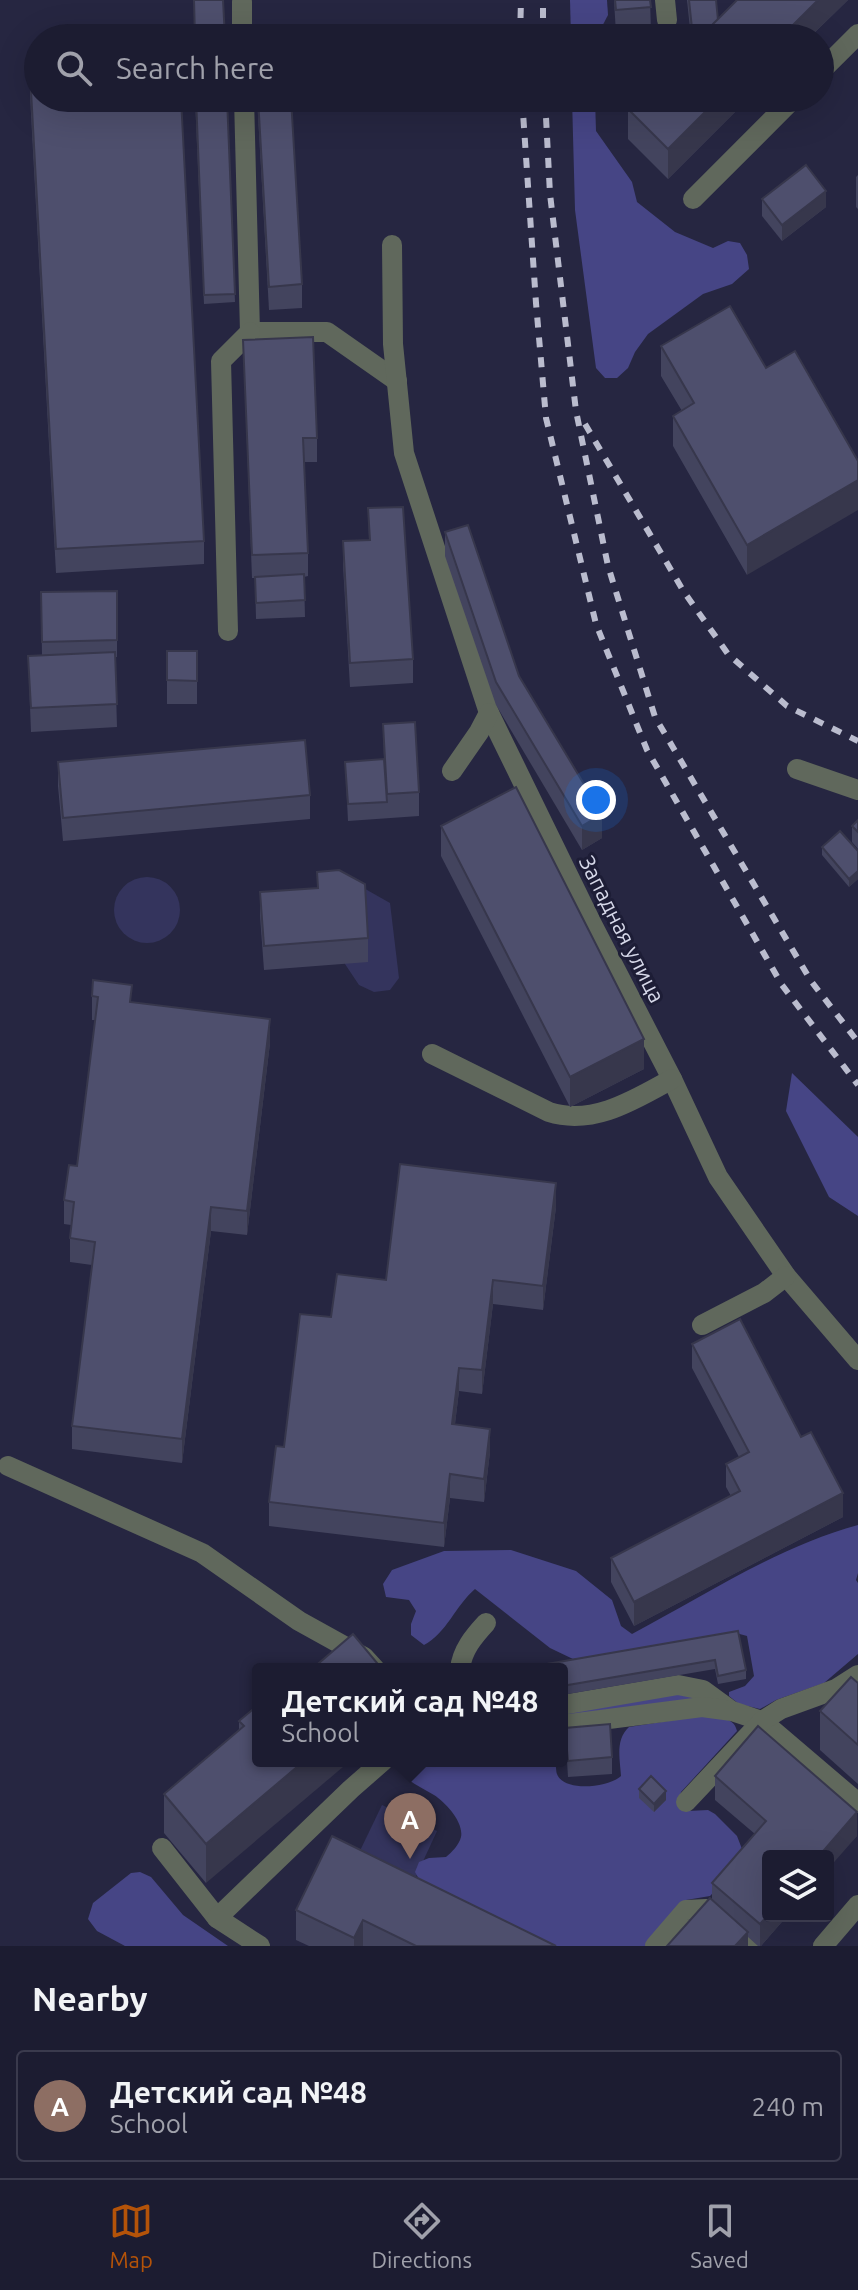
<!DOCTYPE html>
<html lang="en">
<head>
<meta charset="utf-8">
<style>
	:root { --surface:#1c1c31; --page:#252539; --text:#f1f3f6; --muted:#a0a1ab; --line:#3a3a4d; --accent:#b45309 }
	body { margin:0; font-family:Ubuntu,sans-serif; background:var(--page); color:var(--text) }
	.controls { position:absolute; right:24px; bottom:24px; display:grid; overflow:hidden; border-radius:8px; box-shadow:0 8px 32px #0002 }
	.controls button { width:72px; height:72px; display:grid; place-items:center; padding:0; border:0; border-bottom:2px solid var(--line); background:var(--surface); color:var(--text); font:40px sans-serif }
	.you { position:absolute; left:596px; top:800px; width:28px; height:28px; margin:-20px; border:6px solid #fff; border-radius:50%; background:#1a73e8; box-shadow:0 0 0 12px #1a73e833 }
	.badge { display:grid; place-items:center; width:52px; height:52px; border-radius:50%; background:var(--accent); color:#fff; font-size:26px; font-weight:700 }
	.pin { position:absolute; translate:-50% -66px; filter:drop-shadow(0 2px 4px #0008) }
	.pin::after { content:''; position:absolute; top:42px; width:28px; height:24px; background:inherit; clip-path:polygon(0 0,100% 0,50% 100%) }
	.popup { position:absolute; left:252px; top:1663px; width:316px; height:104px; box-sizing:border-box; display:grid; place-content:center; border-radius:8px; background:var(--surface); filter:drop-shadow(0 2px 6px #0005); font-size:26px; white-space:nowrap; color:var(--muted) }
	.popup b { font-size:30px; color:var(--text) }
	.popup::after { content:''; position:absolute; left:50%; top:100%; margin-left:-16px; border:16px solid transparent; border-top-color:var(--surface) }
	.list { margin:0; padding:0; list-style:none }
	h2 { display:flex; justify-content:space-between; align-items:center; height:104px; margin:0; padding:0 32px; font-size:34px }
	h2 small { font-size:26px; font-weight:400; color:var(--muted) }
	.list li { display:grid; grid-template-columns:52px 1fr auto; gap:24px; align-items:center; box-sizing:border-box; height:112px; margin:0 16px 16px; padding:0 16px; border:2px solid var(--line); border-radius:8px }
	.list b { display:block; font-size:30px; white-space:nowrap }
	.list p { margin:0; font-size:26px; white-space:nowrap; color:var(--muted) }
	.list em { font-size:26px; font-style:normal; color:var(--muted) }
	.icon { flex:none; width:44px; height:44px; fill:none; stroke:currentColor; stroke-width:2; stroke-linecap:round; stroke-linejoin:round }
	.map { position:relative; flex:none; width:858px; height:1946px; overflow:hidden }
	.search { position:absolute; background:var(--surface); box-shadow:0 8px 32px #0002; left:24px; right:24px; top:24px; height:88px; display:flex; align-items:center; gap:20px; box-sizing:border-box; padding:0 28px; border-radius:44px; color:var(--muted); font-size:30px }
	.sheet { height:232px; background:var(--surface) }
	nav { display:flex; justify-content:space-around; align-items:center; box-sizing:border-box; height:112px; border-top:2px solid var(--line); background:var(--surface); font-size:22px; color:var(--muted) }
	nav a { display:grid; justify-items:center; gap:4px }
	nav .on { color:var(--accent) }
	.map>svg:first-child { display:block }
	.green { fill:#34345d }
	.forest { fill:#464585 }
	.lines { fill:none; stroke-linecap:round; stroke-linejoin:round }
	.minor { stroke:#60685c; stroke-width:20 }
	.rail { stroke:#babcce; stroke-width:6; stroke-dasharray:10 10; stroke-linecap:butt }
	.wall { fill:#43445e }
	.shaded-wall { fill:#37374c }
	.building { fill:#4e4f6d; stroke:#37374c; stroke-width:2 }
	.labels { text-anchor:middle; stroke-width:6; stroke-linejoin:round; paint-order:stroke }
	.street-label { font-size:22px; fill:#d6d8e9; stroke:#1d1d36 }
</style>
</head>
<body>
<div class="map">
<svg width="858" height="1946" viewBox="0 0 858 1946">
	<rect width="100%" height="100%" fill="#262641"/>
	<!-- green -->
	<g class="green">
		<path d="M337 873 390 903 399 978 390 990 374 992 359 985 345 964Z"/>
		<circle cx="147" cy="910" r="33"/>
		<path d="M382 1805 437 1831 413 1883 357 1857Z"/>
	</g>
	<!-- forest -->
	<g class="forest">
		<path d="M570 0H607L608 15 596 38H571Z"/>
		<path d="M572 98H595L596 131 632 182 637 202 675 232 713 248 728 241 740 243 747 255 749 269 732 284 703 294 648 334 635 352 628 368 617 378H605L596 368 575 210Z"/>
		<path d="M792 1073 858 1137V1216L829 1197 786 1111Z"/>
		<path d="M858 1525V1573L856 1580 858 1583V1654L824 1683 776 1700 760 1709 739 1704 729 1696V1692L745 1686 754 1676 747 1636 736 1633 596 1657 573 1659 550 1648 475 1589C456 1605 446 1634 424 1645L411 1635V1624L416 1611 409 1600 386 1597 383 1584 392 1570 444 1551 511 1550 576 1571 612 1600 621 1626 632 1634C704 1596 779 1546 858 1525Z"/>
		<path d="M675 1694 701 1698 562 1718V1711Z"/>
		<path d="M700 1716C714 1718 734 1715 737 1731L681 1792 679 1801 688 1811 708 1810 715 1814 737 1836 742 1849 740 1864 710 1896 686 1900 646 1946H554L420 1881 415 1872 419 1862 429 1858 446 1857C452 1852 459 1845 461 1837 464 1822 445 1802 434 1795 421 1787 406 1782 399 1767L403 1761H555C556 1763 556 1772 557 1774 564 1793 610 1787 621 1776 620 1759 615 1740 629 1727Z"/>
		<path d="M140 1872 151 1877 183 1915 228 1946H125L97 1931 88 1919 93 1903 131 1873Z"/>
	</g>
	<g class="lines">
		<!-- minor -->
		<g class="minor">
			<path d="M665 0 667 20"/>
			<path d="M242 2V38"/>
			<path d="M820 72 858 34"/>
			<path d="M244 98 250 332H327L397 381"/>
			<path d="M693 199 794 98"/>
			<path d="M392 245 393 344 404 453 489 713 591 922 672 1079 718 1177 786 1276 858 1360"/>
			<path d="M228 631 221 361 250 332"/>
			<path d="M797 769 858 790"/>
			<path d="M452 771 479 732 489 713"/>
			<path d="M432 1054 549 1112C593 1126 634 1100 672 1079"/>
			<path d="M702 1325 764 1293 786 1276"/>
			<path d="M8 1466 202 1553 299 1621 364 1657 375 1669"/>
			<path d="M460 1669C462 1650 474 1636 486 1623"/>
			<path d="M562 1705 678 1685 703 1690 729 1709"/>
			<path d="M562 1725 702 1707 732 1711 762 1721 858 1803"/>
			<path d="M686 1802 762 1721 781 1709 836 1689 858 1675"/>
			<path d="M162 1848 217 1918"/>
			<path d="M260 1946 217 1918 351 1789 383 1761"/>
			<path d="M655 1946 686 1910 706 1909 748 1946"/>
			<path d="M823 1946 858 1905"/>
		</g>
		<!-- rail -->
		<g class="rail">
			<path d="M520 38 521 0"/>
			<path d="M543 38V0"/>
			<path d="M522 98 536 303 546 418 596 624 647 750 782 985 858 1085"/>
			<path d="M545 98 550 194 576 411 608 566 655 717 811 981 858 1042"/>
			<path d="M585 424 684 592 728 654 787 706 858 741"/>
		</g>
	</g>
	<!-- wall -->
	<g class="wall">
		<path d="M614 0H650L651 31 616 34Z"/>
		<path d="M687 0H716L718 20 737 0H848L809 38H691Z"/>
		<path d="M30 72 204 541V564L56 573 30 96Z"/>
		<path d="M182 98H227L235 302 204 304 195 99H182Z"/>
		<path d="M257 98H291L302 284V308L269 310Z"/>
		<path d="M639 98H749L668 179 628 139V109Z"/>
		<path d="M858 175V209L856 207V177Z"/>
		<path d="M762 199 826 207 782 241 762 216Z"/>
		<path d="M243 340 317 438V462H304L308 553V576L304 577 305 617 256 619 255 578H252Z"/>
		<path d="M661 346 766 368 747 575 673 446V416L682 411 661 376Z"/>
		<path d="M368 508 413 659V683L350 687 343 565V541L369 540Z"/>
		<path d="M445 532 602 838 582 850 496 705 445 556Z"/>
		<path d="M117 591V657H115L117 727 31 732 28 656H42L41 592Z"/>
		<rect x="167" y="651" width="30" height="53"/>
		<path d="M383 724 419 792V816L348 821 345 762 384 760Z"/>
		<path d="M58 762 310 795V819L63 841 58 786Z"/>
		<path d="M858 820V849L852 842V826Z"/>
		<path d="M441 826 644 1069 570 1107 441 856Z"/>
		<path d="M822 847 858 851V879L849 887 822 855Z"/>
		<path d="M317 872 368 938V962L264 970 260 916V892L317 888Z"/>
		<path d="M92 996 132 1002 270 1043 247 1235 211 1231 182 1463 72 1449V1426L92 1265 70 1262V1238L71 1225 64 1224V1200L77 1166 95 1020H92Z"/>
		<path d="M556 1207 543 1310 493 1304 482 1394 459 1391 455 1424 490 1452 484 1502 450 1498 444 1547 269 1526V1502L284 1447 331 1317 386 1280Z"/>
		<path d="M692 1344 843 1517 634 1626 611 1582V1558L731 1496 726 1487V1464L739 1457 692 1368Z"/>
		<path d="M738 1631 746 1670V1679L718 1684 715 1669 562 1695V1669Z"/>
		<path d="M858 1683V1784L820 1750V1711Z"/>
		<path d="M258 1705 206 1883 164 1833V1794L239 1730V1721Z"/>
		<path d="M565 1728 612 1757V1774L568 1777Z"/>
		<path d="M715 1776 857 1836 768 1916H787L761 1946H758L748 1937V1946L712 1900V1883L755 1834 715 1800Z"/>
		<path d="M639 1789 666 1800 654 1812 639 1798Z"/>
		<path d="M296 1910 556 1946H309L296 1940Z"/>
	</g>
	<!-- shaded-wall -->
	<g class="shaded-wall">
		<path d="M818 0H848L809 38H780Z"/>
		<path d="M719 98H749L668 179V149Z"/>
		<path d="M826 191V207L782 241V225Z"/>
		<path d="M858 480V510L747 575V545Z"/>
		<path d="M602 814V838L582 850V826Z"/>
		<path d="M858 871V879L849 887V879Z"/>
		<path d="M270 1019V1043L247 1235V1211Z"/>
		<path d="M644 1039V1069L570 1107V1077Z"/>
		<path d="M556 1183V1207L543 1310V1286Z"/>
		<path d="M211 1207V1231L182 1463V1439Z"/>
		<path d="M493 1280V1304L482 1394V1370Z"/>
		<path d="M459 1368V1391L452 1448V1424Z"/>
		<path d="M490 1429V1452L484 1502V1479Z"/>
		<path d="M450 1474V1498L444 1547V1523Z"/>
		<path d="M843 1493V1517L634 1626V1602Z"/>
		<path d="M304 1761H350L206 1883V1844Z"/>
		<path d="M666 1791V1800L654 1812V1804Z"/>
		<path d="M857 1812V1836L828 1869V1856H819Z"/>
		<path d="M768 1915V1916H787L761 1946H760V1924Z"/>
		<path d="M363 1920V1946H354V1938Z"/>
		<path d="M748 1932V1946H735Z"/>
	</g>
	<!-- building -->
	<g class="building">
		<path d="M194 0H223L225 38H195Z"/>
		<path d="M615 0H650L651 7 616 10Z"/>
		<path d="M689 0H716L718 20 699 38H693Z"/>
		<path d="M737 0H818L780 38H699Z"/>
		<path d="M30 72H38V98H181L204 541 56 549Z"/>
		<path d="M196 98H227L235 294 204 295Z"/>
		<path d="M258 98H291L302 284 269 287Z"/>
		<path d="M639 98H719L668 149 628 109Z"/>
		<path d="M806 165 826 191 782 225 762 199Z"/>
		<path d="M730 306 766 368 795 351 858 461V480L747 545 673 416 694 403 661 346Z"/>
		<path d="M313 337 317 438H303L308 553 252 555 243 340Z"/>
		<path d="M403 507 413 659 350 663 343 541 370 540 368 508Z"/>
		<path d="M468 525 519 676 602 814 582 826 496 682 445 532Z"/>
		<path d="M304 574 305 600 256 603 255 577Z"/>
		<path d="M117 591V640L42 642 41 592Z"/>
		<path d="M167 651H197V681L167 680Z"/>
		<path d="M115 652 117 704 31 708 28 656Z"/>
		<path d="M415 722 419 792 387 794 383 724Z"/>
		<path d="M305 740 310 795 63 818 58 762Z"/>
		<path d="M384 759 387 802 348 804 345 762Z"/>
		<path d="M516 787 644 1039 570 1077 441 826Z"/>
		<path d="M858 820V832L852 826Z"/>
		<path d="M840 831 858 851V871L849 879 822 847Z"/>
		<path d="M339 870 365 884 368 938 264 946 260 892 318 888 317 872Z"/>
		<path d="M93 980 132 985 130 1002 270 1019 247 1211 211 1207 182 1439 72 1426 95 1242 70 1238 74 1202 64 1200 69 1165 77 1166 98 997 92 996Z"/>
		<path d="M400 1164 556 1183 543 1286 493 1280 482 1370 459 1368 452 1424 490 1429 484 1479 450 1474 444 1523 269 1502 276 1446 284 1447 300 1314 331 1317 337 1274 386 1280Z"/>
		<path d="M740 1319 801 1437 811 1432 843 1493 634 1602 611 1558 740 1491 726 1464 749 1452 692 1344Z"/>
		<path d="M738 1631 746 1670 718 1676 715 1660 562 1686V1669H518Z"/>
		<path d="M353 1634 382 1669H312Z"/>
		<path d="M851 1677 858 1683V1745L820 1711Z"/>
		<path d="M258 1705V1761H304L206 1844 164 1794 244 1726 239 1721Z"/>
		<path d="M610 1724 612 1757 568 1761 565 1728Z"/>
		<path d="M758 1726 857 1812 819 1856H768V1915L760 1924 712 1883 766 1821 715 1776Z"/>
		<path d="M651 1776 666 1791 654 1804 639 1789Z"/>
		<path d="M332 1836 556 1946H416L363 1920 354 1938 296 1910Z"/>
		<path d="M710 1898 748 1932 735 1946H667Z"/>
	</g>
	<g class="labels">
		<!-- street labels -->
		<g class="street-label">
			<text transform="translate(622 929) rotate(63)" y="8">Западная улица</text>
		</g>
	</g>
</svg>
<div class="controls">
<button><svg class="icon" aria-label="layers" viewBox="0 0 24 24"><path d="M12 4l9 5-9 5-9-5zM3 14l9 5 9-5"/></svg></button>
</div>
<div class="you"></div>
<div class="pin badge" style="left:410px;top:1859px;background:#8d6e63">A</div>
<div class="popup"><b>Детский сад №48</b>School</div>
<div class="search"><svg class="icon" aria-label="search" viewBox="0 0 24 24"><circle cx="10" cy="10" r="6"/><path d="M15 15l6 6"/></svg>Search here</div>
</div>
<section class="sheet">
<h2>Nearby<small></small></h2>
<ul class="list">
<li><span class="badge" style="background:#8d6e63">A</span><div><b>Детский сад №48</b><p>School</p></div><em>240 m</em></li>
</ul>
</section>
<nav>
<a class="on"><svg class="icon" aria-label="map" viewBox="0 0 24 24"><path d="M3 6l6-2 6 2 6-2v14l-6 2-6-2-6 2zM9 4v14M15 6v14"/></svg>Map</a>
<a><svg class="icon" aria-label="directions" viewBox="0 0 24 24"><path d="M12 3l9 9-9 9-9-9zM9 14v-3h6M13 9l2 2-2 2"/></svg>Directions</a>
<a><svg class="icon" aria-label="saved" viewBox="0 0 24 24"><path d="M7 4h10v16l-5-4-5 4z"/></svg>Saved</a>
</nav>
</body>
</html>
